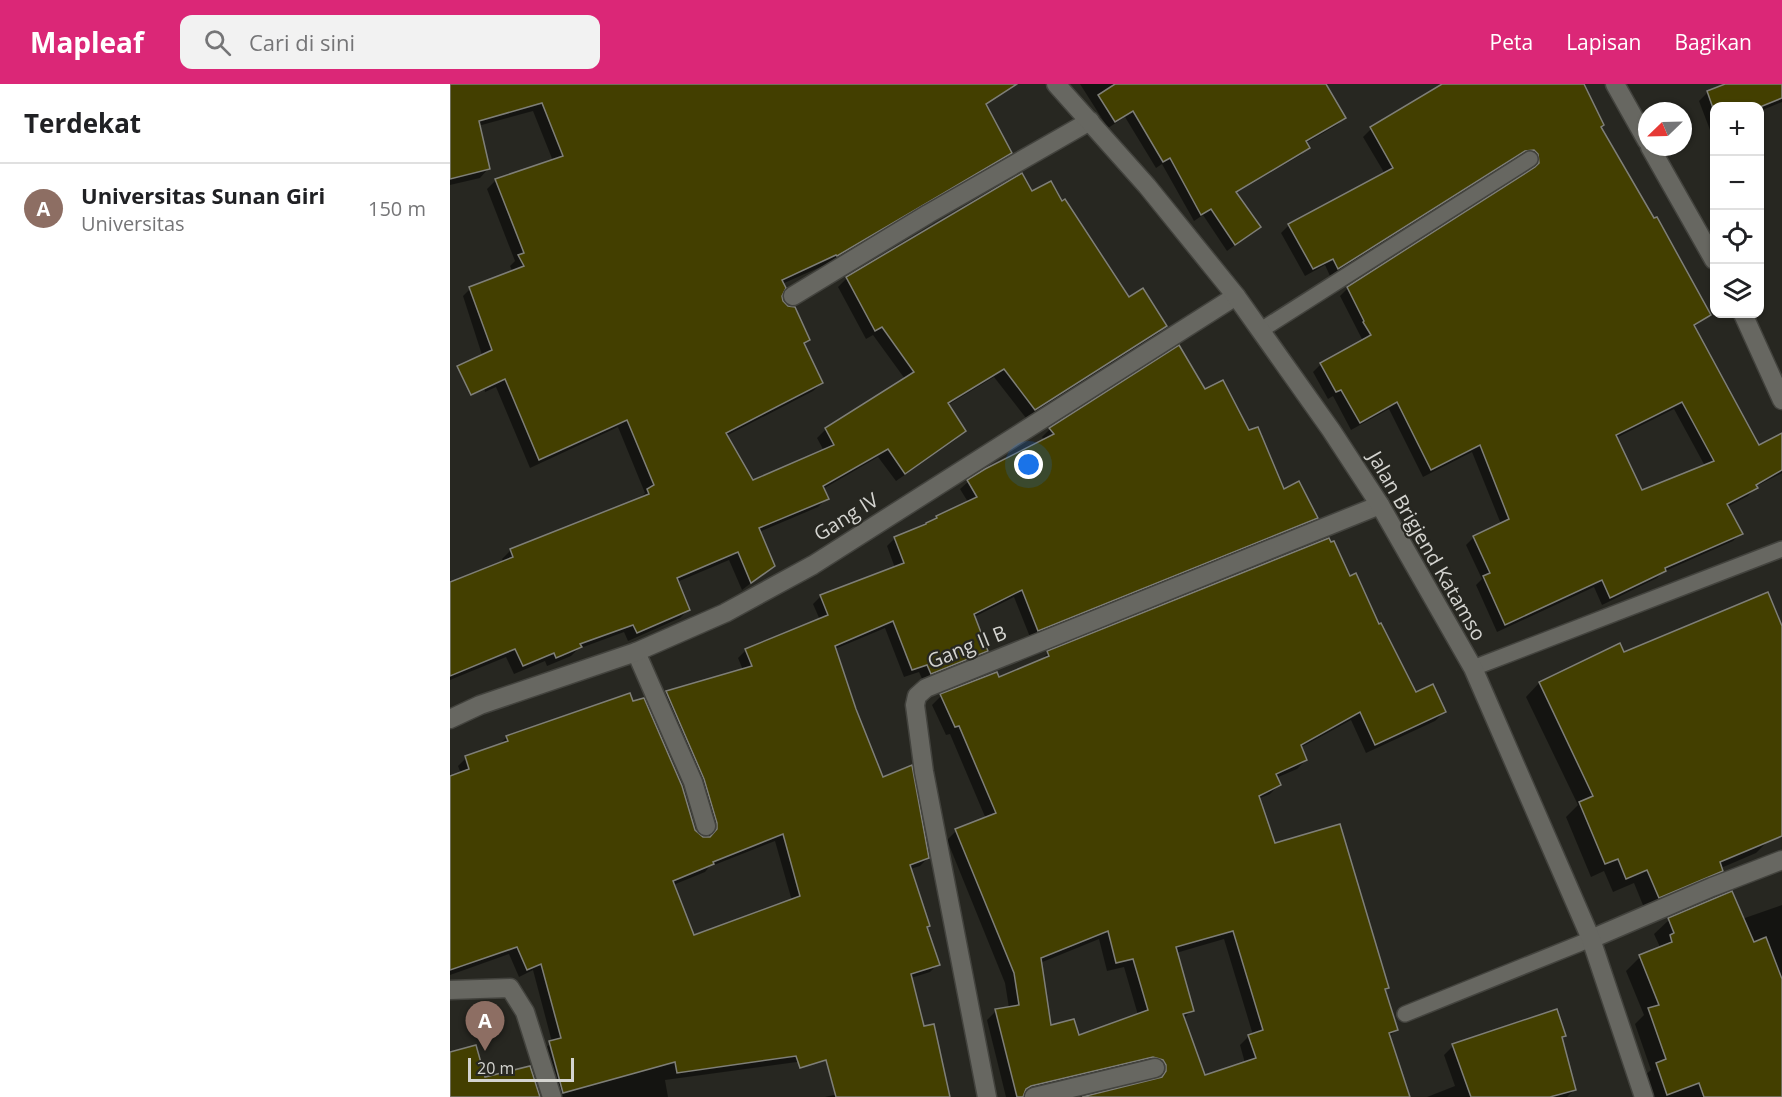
<!DOCTYPE html>
<html lang="id">
<head>
<meta charset="utf-8">
<style>
	:root { --surface:#fff; --page:#f2f2f2; --text:#202124; --muted:#757577; --line:#e0e0e0; --accent:#db2777 }
	body { margin:0; font-family:"Open Sans",sans-serif; background:var(--page); color:var(--text) }
	.controls { position:absolute; right:18px; top:18px; display:grid; overflow:hidden; border-radius:12px; box-shadow:0 2px 4px #0004 }
	.controls button { width:54px; height:54px; display:grid; place-items:center; padding:0; border:0; border-bottom:2px solid var(--line); background:var(--surface); color:var(--text); font:30px sans-serif }
	.compass { position:absolute; left:1188px; top:18px; width:54px; height:54px; border-radius:50%; background:var(--surface); box-shadow:0 2px 4px #0004; rotate:247deg }
	.scale { position:absolute; left:18px; bottom:15px; width:106px; box-sizing:border-box; padding-left:6px; border:3px solid #d4d4d0; border-top:0; font-size:16px; line-height:21px; white-space:nowrap; color:#d4d4d0; -webkit-text-stroke:4px #272721; paint-order:stroke }
	.you { position:absolute; left:579px; top:381px; width:21px; height:21px; margin:-15px; border:4px solid #fff; border-radius:50%; background:#1a73e8; box-shadow:0 0 0 9px #1a73e833 }
	.badge { display:grid; place-items:center; width:39px; height:39px; border-radius:50%; background:var(--accent); color:#fff; font-size:20px; font-weight:700 }
	.pin { position:absolute; translate:-50% -50px; filter:drop-shadow(0 2px 3px #0008) }
	.pin::after { content:''; position:absolute; top:32px; width:21px; height:18px; background:inherit; clip-path:polygon(0 0,100% 0,50% 100%) }
	.list { margin:0; padding:0; list-style:none }
	h2 { display:flex; justify-content:space-between; align-items:center; height:78px; margin:0; padding:0 24px; font-size:26px }
	h2 small { font-size:20px; font-weight:400; color:var(--muted) }
	.list li { display:grid; grid-template-columns:39px 1fr auto; gap:18px; align-items:center; box-sizing:border-box; height:90px; padding:0 24px; border-top:2px solid var(--line) }
	.list b { display:block; font-size:22px; white-space:nowrap }
	.list p { margin:0; font-size:20px; white-space:nowrap; color:var(--muted) }
	.list em { font-size:20px; font-style:normal; color:var(--muted) }
	.icon { flex:none; width:33px; height:33px; fill:none; stroke:currentColor; stroke-width:2; stroke-linecap:round; stroke-linejoin:round }
	.map { position:relative; flex:none; width:1332px; height:1013px; overflow:hidden }
	header { display:flex; align-items:center; gap:36px; box-sizing:border-box; height:84px; padding:0 30px; background:var(--accent); color:#fff }
	header strong { font-size:28px }
	nav { display:flex; gap:33px; margin-inline-start:auto; font-size:21px }
	.search { width:420px; height:54px; background:var(--page); display:flex; align-items:center; gap:15px; box-sizing:border-box; padding:0 21px; border-radius:12px; color:var(--muted); font-size:22px }
	main { display:flex }
	aside { flex:1; background:var(--surface) }
	.map>svg:first-child { display:block }
	.shadow { fill:#0007; fill-rule:evenodd }
	.building { fill:#433f00; stroke:#7f7f78; stroke-width:1.5; fill-rule:evenodd }
	.lines { fill:none; stroke-linecap:round; stroke-linejoin:round }
	.lane-casing { stroke:#43433e; stroke-width:18 }
	.street-casing { stroke:#43433e; stroke-width:21 }
	.secondary-casing { stroke:#43433e; stroke-width:21 }
	.lane { stroke:#676761; stroke-width:15 }
	.street { stroke:#676761; stroke-width:18 }
	.secondary { stroke:#676761; stroke-width:18 }
	.labels { text-anchor:middle; stroke-width:4.5; stroke-linejoin:round; paint-order:stroke }
	.street-label { font-size:20px; fill:#d4d4d0; stroke:#272721 }
</style>
</head>
<body>
<header>
<strong>Mapleaf</strong>
<div class="search"><svg class="icon" aria-label="search" viewBox="0 0 24 24"><circle cx="10" cy="10" r="6"/><path d="M15 15l6 6"/></svg>Cari di sini</div>
<nav><a>Peta</a><a>Lapisan</a><a>Bagikan</a></nav>
</header>
<main>
<aside>
<h2>Terdekat<small></small></h2>
<ul class="list">
<li><span class="badge" style="background:#8d6e63">A</span><div><b>Universitas Sunan Giri</b><p>Universitas</p></div><em>150 m</em></li>
</ul>
</aside>
<div class="map">
<svg width="1332" height="1013" viewBox="0 0 1332 1013">
	<rect width="100%" height="100%" fill="#272721"/>
	<!-- shadow -->
	<g class="shadow">
		<path d="M0 0H526L560 69 551 77 377 180 332 200 330 211 332 218 359 256 353 261 372 299 363 307 276 352 303 397 374 367 367 354 376 345 455 295 423 251 416 255 388 203 397 194 582 109 611 119 679 215 715 242 707 251 576 334 544 293 498 321 514 347 505 356 446 397 428 373 373 405 377 414 368 423 309 448 323 482 292 506 279 476 227 498 239 525 230 534 178 557 174 548 128 565 121 572 97 582 95 577 64 590 56 573 0 596V500L53 479 52 475 60 467 189 415 195 409 168 343 80 384 46 303 35 308 28 279 33 274 13 212 22 203 63 188 60 182 65 177 37 105 46 96 103 77 83 27 28 42 38 85 30 94 0 101Z"/>
		<path d="M630 0H874L894 34 887 41 856 59 858 63 851 71 786 109 809 143 777 167 753 131 744 137 712 80 706 84 675 33 658 44Z"/>
		<path d="M995 0H1128L1150 44 1259 230 1244 243 1308 363 1332 364V389L1305 403 1298 412 1277 423 1291 449 1283 457 1213 488 1207 494 1152 521 1144 503 1047 548 1026 501 1032 495 1016 461 1024 453 1051 440 1022 368 973 393 939 325 901 346 883 312 878 315 863 288 871 280 913 257 890 212 898 204 1080 88 1082 84 1080 77 1071 73 1065 74 880 192 875 181 855 192 831 149 839 141 935 90 913 53 921 45ZM1224 325 1255 382 1191 408 1166 354Z"/>
		<path d="M1280 0H1332V18L1310 27V22H1264V44L1260 46 1249 17 1258 8Z"/>
		<path d="M729 264 754 307 798 348 834 407 867 433 859 441 580 553 564 513 524 533 537 566 529 574 473 597 469 588 454 593 435 544 385 565 404 626 432 695 478 774 470 782 460 785 488 880 480 888 461 894 493 1013H375L434 999 428 967 215 996 218 1013H103L92 967 102 958 83 886 69 893 59 870 0 891V693L11 690 8 682 16 674 48 662 57 653 244 747 252 754 259 753 260 747 209 616 216 609 293 586 288 574 296 566 370 536 363 520 371 512 445 484 437 462 445 454 518 418 510 405 518 398 536 386 595 357 592 353 600 345ZM325 757 342 817 243 853 223 801 255 788 259 783Z"/>
		<path d="M899 494 965 610 994 628 985 637 916 669 901 636 850 664 856 676 847 685 826 694 829 701 820 710 808 715 824 761 937 904 934 907 946 946 939 953 959 1013H639L706 997 708 992 692 981 572 1013H556L537 936 546 927 559 924 555 899 497 756 506 747 536 735 500 650 496 651 482 621 491 612 548 595 589 578 598 569ZM649 855 657 887 674 883 688 931 628 953 600 943 590 879ZM774 855 803 951 799 952 790 961 795 979 754 993 733 935 742 926 726 869Z"/>
		<path d="M1332 545V749L1319 756 1306 769 1271 784 1272 786 1258 800 1195 826 1184 799 1163 808 1154 787 1141 793 1116 733 1128 721 1076 613 1089 599 1169 561 1173 570Z"/>
		<path d="M1281 809 1292 835 1332 821V1013H1199L1192 994 1201 986 1185 940 1194 931 1176 887 1190 873 1206 866 1210 863 1204 850 1219 836Z"/>
		<path d="M1114 952 1111 955 1125 1005 1117 1013H977L1005 1002 994 971 1003 962Z"/>
	</g>
	<!-- building -->
	<g class="building">
		<path d="M0 0H567L536 20 562 69 387 172 386 171 332 196 336 204 332 212 333 217 338 222 345 223 360 256 354 259 373 299 276 349 303 396 384 361 375 344 464 288 432 243 425 247 396 193 572 89 582 107 601 97 612 117 615 115 679 213 693 204 717 242 585 326 554 285 498 319 516 347 455 390 438 365 373 402 379 415 309 444 325 482 301 499 288 468 227 494 240 526 187 549 183 541 130 560 132 563 106 574 104 569 73 582 65 565 0 592V498L63 473 60 465 199 410 197 405 204 401 177 336 89 376 55 295 21 311 7 282 42 266 19 203 74 182 68 171 74 169 45 95 113 72 92 19 29 37 40 85 0 95Z"/>
		<path d="M665 0H876L896 34 856 57 860 64 786 108 811 143 785 161 761 125 751 131 720 74 713 78 683 27 665 38 648 11Z"/>
		<path d="M992 0H1134L1154 41 1151 43 1204 134 1207 133 1261 231 1244 241 1309 361 1332 349V386L1306 401 1308 404 1277 420 1293 450 1215 484 1216 487 1160 514 1152 496 1055 541 1033 492 1040 489 1023 452 1059 435 1030 361 981 386 947 318 910 339 891 306 886 308 870 279 921 251 913 238 914 237 897 203 1085 83 1089 79 1088 70 1084 66 1075 67 888 185 883 175 863 185 838 140 943 84 920 43ZM1232 318 1264 377 1192 406 1166 351Z"/>
		<path d="M1275 0H1332V14L1310 23 1264 22V27L1257 7Z"/>
		<path d="M729 261 755 305 773 296 799 346 808 343 834 405 849 397 868 434 588 547 572 506 524 530 538 567 481 590 477 581 462 586 443 537 385 562 406 625 433 693 462 681 479 774 460 781 480 842 477 843 490 881 461 890 474 942 484 940 500 1013H386L376 976 350 984 346 972 227 989 225 978 113 1009 99 957 111 954 91 880 77 886 67 863 0 886V692L19 685 15 672 58 657 56 652 180 609 183 617 194 614 232 702 245 746 253 753H260L267 745V739L254 695 216 607 302 582 295 565 378 531 370 511 454 479 444 453 476 440V439L487 434 486 432 527 413 517 396 535 385 604 350 599 344ZM333 750 350 812 244 851 223 797 264 780 263 778Z"/>
		<path d="M879 454 881 458 884 457 900 492 906 489 929 540 931 539 966 608 983 600 996 628 925 661 910 628 851 661 857 676 826 690 831 701 809 712 825 759 890 740 939 904 935 905 948 946 939 949 960 1013H632L712 993 716 987V981L713 976 703 973 581 1002 576 1005 573 1013H567L545 925 569 921 564 889 505 745 546 729 509 642 505 643 490 610 547 588 549 593 599 572 597 567ZM658 847 666 879 683 875 698 926 629 951 624 935 601 941 591 874ZM783 847 813 946 798 951 806 974 755 991 733 930 744 927 726 863Z"/>
		<path d="M1318 508 1332 542V752L1270 778 1273 787 1209 814 1197 786 1176 795 1168 775 1155 780 1129 718 1143 712 1089 598 1170 559 1174 568Z"/>
		<path d="M1282 807 1304 858 1316 853 1332 895V1013H1254L1249 999 1217 1011 1206 979 1216 975 1198 924 1209 921 1189 871 1222 858 1220 851 1224 849 1218 834Z"/>
		<path d="M1107 925 1116 952 1112 953 1126 1006 1100 1013H1021L1002 960Z"/>
		<path d="M26 961 35 993 80 982 90 1013H0V968Z"/>
	</g>
	<g class="lines">
		<!-- lane casing -->
		<g class="lane-casing">
			<g id="lane">
				<path d="M811 246 1080 75"/>
				<path d="M1023 584 1332 465"/>
				<path d="M955 930 1141 855"/>
			</g>
		</g>
		<!-- street casing -->
		<g class="street-casing">
			<g id="street">
				<path d="M1165 0 1197 57"/>
				<path d="M1200 63 1264 176"/>
				<path d="M343 212 478 130 640 37"/>
				<path d="M1293 230 1332 316"/>
				<path d="M186 568 243 698 256 742"/>
				<path d="M0 635 30 621 186 568 275 529 363 481 786 212"/>
				<path d="M1141 855 1262 803 1332 776"/>
				<path d="M0 906 60 904 75 928 102 1013"/>
				<path d="M537 1013 474 688 465 621 467 612 476 604 930 421"/>
				<path d="M584 1013 705 984"/>
			</g>
		</g>
		<!-- secondary casing -->
		<g class="secondary-casing">
			<path id="secondary" d="M606 0 697 102 786 212 881 346 930 421 1023 584 1141 855 1194 1013"/>
		</g>
		<!-- lane -->
		<use href="#lane" class="lane"/>
		<!-- street -->
		<use href="#street" class="street"/>
		<!-- secondary -->
		<use href="#secondary" class="secondary"/>
	</g>
	<g class="labels">
		<!-- street labels -->
		<g class="street-label">
			<text transform="translate(396 433) rotate(-32)" y="7">Gang IV</text>
			<text transform="translate(977 462) rotate(60)" y="7">Jalan Brigjend Katamso</text>
			<text transform="translate(517 563) rotate(-22)" y="7">Gang II B</text>
		</g>
	</g>
</svg>
<div class="controls">
<button>+</button>
<button>−</button>
<button><svg class="icon" aria-label="locate" viewBox="0 0 24 24"><circle cx="12" cy="12" r="6"/><path d="M12 2v4M12 18v4M2 12h4M18 12h4"/></svg></button>
<button><svg class="icon" aria-label="layers" viewBox="0 0 24 24"><path d="M12 4l9 5-9 5-9-5zM3 14l9 5 9-5"/></svg></button>
</div>
<svg class="compass" viewBox="-18 -18 36 36"><path d="M0-13l5 13h-10z" fill="#e53935"/><path d="M0 13l5-13h-10z" fill="#757577"/></svg>
<div class="scale">20 m</div>
<div class="you"></div>
<div class="pin badge" style="left:35px;top:967px;background:#8d6e63">A</div>
</div>
</main>
</body>
</html>
